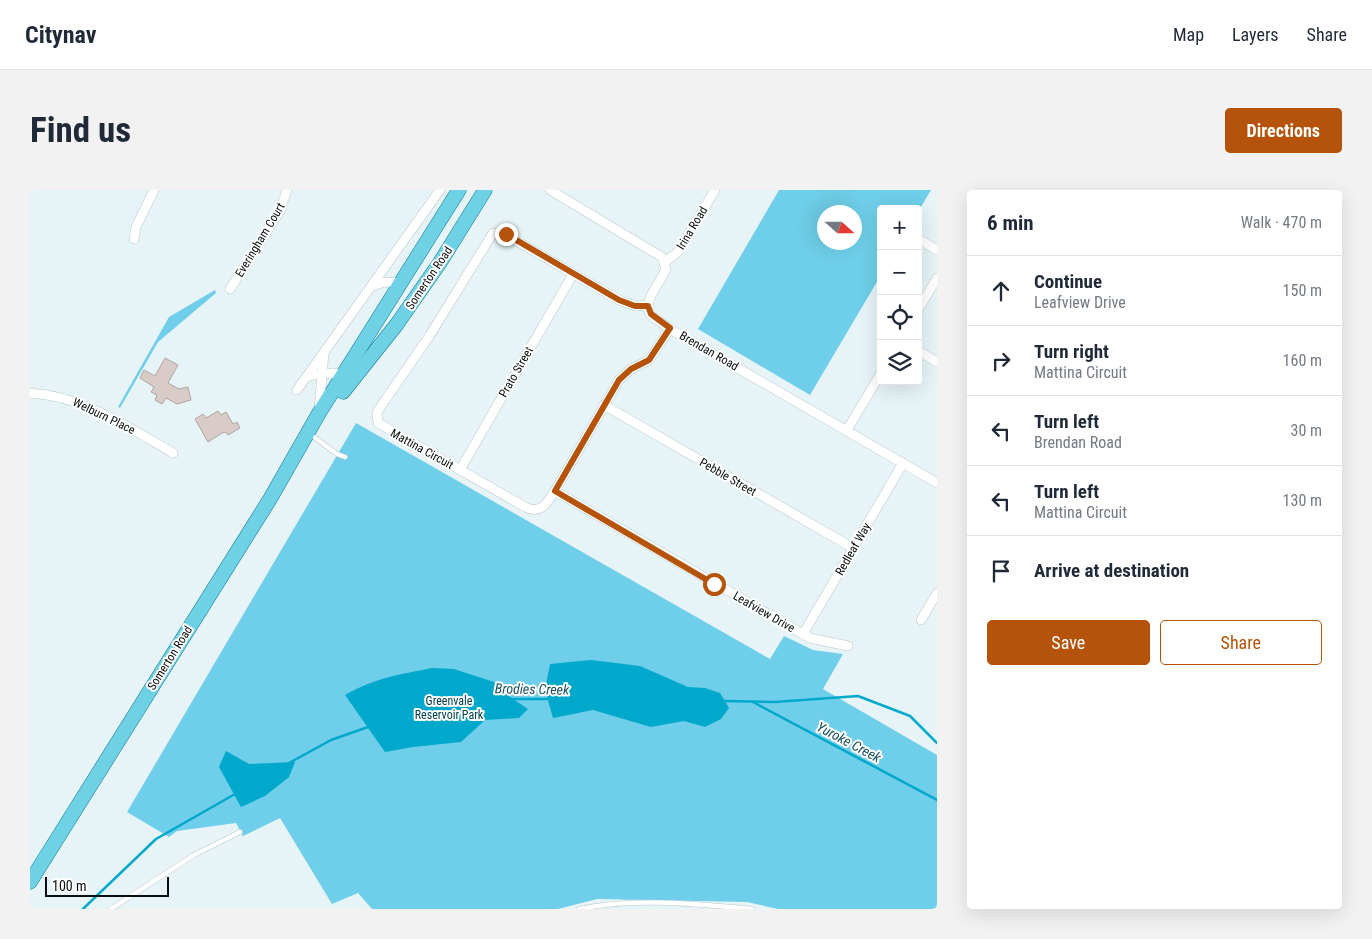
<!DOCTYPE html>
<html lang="en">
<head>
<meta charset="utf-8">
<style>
	:root { --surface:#fff; --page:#f2f2f3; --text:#1f2937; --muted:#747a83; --line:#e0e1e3; --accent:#b45309 }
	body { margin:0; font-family:"Roboto Condensed",sans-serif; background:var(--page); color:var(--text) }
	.controls { position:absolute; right:15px; top:15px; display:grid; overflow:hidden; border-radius:5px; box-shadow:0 5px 20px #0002 }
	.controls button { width:45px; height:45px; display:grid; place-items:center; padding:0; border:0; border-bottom:1px solid var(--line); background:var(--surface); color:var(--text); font:25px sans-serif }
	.compass { position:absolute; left:787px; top:15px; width:45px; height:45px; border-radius:50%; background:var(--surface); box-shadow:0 5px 20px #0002; rotate:111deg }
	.scale { position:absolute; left:15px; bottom:12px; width:124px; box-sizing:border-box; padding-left:5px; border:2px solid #090e0f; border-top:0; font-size:14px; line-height:18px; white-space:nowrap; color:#090e0f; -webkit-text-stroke:4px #fefefe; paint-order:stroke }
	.stop { position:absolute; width:15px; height:15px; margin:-11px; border:4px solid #b45309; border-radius:50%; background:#fff }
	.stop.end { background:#b45309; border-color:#fff; box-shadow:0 1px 5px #0008 }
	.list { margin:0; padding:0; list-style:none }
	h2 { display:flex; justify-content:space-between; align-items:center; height:65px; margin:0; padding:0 20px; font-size:21px }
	h2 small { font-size:16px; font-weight:400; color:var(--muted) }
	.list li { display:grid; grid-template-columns:32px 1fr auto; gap:15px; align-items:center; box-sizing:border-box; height:70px; padding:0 20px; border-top:1px solid var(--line) }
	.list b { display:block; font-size:19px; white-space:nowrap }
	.list p { margin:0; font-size:16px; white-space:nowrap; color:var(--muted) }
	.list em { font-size:16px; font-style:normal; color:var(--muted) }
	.actions { display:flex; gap:10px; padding:15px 20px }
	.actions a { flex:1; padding:11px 0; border:1px solid var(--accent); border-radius:5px; text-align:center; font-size:18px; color:var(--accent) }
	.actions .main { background:var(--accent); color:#fff }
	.icon { flex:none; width:28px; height:28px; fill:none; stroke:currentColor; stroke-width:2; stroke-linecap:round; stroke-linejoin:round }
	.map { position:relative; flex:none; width:907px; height:719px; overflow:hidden; border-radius:5px }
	header { display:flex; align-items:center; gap:30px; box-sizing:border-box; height:70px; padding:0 25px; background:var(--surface); border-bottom:1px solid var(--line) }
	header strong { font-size:24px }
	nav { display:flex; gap:28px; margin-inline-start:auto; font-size:18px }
	.intro { display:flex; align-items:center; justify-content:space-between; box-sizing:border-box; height:120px; padding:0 30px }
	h1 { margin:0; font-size:35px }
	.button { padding:12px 22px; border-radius:5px; background:var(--accent); color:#fff; font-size:18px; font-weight:700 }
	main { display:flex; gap:30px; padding:0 30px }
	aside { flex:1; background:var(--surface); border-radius:5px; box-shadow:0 5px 20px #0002 }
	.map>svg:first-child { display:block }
	.green { fill:#6fcee9; fill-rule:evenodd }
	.water { fill:#00a9cb }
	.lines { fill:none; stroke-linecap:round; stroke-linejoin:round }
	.stream { stroke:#00a9cb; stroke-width:2.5 }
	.building { fill:#d8cbc8; stroke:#b0a3a0 }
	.lane-casing { stroke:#bac7cb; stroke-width:5.5 }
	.street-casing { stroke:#bac7cb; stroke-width:10 }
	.primary-casing { stroke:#0d7990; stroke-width:15 }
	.lane { stroke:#fff; stroke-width:4.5 }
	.street { stroke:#fff; stroke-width:9 }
	.primary { stroke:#6fd1e6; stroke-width:14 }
	.route { stroke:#b45309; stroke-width:6 }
	.labels { text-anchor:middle; stroke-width:4; stroke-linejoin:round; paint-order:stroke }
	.street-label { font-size:12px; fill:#090e0f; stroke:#fefefe }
	.park-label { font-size:12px; fill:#02404e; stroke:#fefefe }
	.water-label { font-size:14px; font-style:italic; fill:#18505e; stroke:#fefefe }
</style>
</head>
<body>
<header>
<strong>Citynav</strong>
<nav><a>Map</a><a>Layers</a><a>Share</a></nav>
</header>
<div class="intro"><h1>Find us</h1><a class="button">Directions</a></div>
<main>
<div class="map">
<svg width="907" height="719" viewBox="0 0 907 719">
	<rect width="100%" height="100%" fill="#e6f4f8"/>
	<!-- green -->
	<g class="green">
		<path d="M749 0H901L888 22V19H851V85L780 205 668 139ZM824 22V52H794V22Z"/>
		<path d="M185 100 186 103 128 152 90 218 88 217 139 127Z"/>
		<path d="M326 233 740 469 754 446 783 460 813 464 793 499 907 565V719H748L717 712 567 709 528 719H342L328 703 302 714 250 628 213 646 206 633 147 641 139 647 97 622Z"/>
	</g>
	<!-- water -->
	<g class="water">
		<path d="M561 470 610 476 658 497 675 498 690 503 699 518 691 529 675 537 654 531 621 537 563 520 523 528 515 500 520 474Z"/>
		<path d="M402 478 424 479 464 492 470 500 498 519 489 528 455 530 431 552 383 557 355 562 315 505C347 487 368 485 402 478Z"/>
		<path d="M196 561 219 574 265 572 259 587 235 606 211 617 189 577Z"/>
	</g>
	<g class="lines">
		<!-- stream -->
		<g class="stream">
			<path d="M481 509H521"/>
			<path d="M694 511 745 512 828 506 880 526 907 553"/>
			<path d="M723 512 907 610"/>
			<path d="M259 573 301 550 338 537"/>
			<path d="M53 719 126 649 205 604"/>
		</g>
	</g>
	<!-- building -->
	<g class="building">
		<path d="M135 168 148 175 138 193 149 199 158 197 161 210 147 214 136 208 132 214 125 210 127 205 121 202 124 197 110 188 114 180 125 186Z"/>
		<path d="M188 221 191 225 196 222 203 234 207 232 210 238 198 245 196 242 192 243 178 252 165 229 173 224 176 228Z"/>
	</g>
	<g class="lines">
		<!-- lane casing -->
		<g class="lane-casing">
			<g id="lane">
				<path d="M280 244 307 264 315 267"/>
				<path d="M81 719 164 665 210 642"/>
				<path d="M549 719C605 707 666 714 722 719"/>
			</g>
		</g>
		<!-- street casing -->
		<g class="street-casing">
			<g id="street">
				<path d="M520 0 632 67 636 79C632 91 612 111 620 124 624 129 634 134 640 139L907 293"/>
				<path d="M104 49 106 37 124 0"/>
				<path d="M888 49 907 60"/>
				<path d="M635 72 648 62 685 0"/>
				<path d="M342 96 355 92 371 93"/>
				<path d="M200 99 250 21 257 0"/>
				<path d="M619 115 605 116 589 110 476 45 463 43 400 145 347 222 348 233 495 317C511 325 517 313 525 301L589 190 601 179 619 170 640 139"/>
				<path d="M888 120 907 88"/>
				<path d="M888 161 907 172"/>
				<path d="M276 187 292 183 315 184"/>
				<path d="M267 200 410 0"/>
				<path d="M0 203C53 206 98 237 143 263"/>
				<path d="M574 215 823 358"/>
				<path d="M289 220 294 163"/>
				<path d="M817 240 851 183"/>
				<path d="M430 280 543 84"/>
				<path d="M525 301 780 448 818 456"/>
				<path d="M891 430 907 403"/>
				<path d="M773 444 873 273"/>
			</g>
		</g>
		<!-- primary casing -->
		<g class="primary-casing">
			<g id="primary">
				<path d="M313 202 367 134 409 74 455 0"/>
				<path d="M0 692 240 309 289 223 429 0"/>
			</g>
		</g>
		<!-- lane -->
		<use href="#lane" class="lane"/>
		<!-- street -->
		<use href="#street" class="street"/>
		<!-- primary -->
		<use href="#primary" class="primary"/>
	</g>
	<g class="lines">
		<!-- route -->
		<path class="route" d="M476 44 589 110 605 116H618L621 124 640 138 619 170 601 179 589 190 525 301 684 394"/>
	</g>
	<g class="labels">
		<!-- street labels -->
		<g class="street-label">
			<text transform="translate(662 38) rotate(-59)" y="4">Irina Road</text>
			<text transform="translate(230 50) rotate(-59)" y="4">Everingham Court</text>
			<text transform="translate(399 88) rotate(-56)" y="4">Somerton Road</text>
			<text transform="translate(679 161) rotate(30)" y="4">Brendan Road</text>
			<text transform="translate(486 182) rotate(-60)" y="4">Prato Street</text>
			<text transform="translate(74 226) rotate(26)" y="4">Welburn Place</text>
			<text transform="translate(392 259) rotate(29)" y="4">Mattina Circuit</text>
			<text transform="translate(698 287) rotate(30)" y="4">Pebble Street</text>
			<text transform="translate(823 359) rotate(-60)" y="4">Redleaf Way</text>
			<text transform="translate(734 422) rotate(30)" y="4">Leafview Drive</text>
			<text transform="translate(140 468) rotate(-58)" y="4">Somerton Road</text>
		</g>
		<!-- park labels -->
		<g class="park-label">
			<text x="419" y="515">Greenvale<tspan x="419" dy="14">Reservoir Park</tspan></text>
		</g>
		<!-- water labels -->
		<g class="water-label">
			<text transform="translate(502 499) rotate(1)" y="5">Brodies Creek</text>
			<text transform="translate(819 552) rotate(28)" y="5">Yuroke Creek</text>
		</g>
	</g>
</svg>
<div class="controls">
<button>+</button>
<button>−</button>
<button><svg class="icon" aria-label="locate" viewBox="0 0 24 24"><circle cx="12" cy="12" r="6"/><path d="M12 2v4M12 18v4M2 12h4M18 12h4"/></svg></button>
<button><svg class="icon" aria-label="layers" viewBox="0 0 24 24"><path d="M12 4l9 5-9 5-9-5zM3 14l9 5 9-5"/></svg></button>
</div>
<svg class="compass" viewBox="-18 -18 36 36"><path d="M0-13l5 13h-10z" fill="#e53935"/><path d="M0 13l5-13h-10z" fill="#747a83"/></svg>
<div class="scale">100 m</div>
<div class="stop" style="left:684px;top:394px"></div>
<div class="stop end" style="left:476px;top:44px"></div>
</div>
<aside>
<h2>6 min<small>Walk · 470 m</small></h2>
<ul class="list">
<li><svg class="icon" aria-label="ahead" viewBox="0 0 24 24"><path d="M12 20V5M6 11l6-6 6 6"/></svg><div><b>Continue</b><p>Leafview Drive</p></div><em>150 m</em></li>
<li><svg class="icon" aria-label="right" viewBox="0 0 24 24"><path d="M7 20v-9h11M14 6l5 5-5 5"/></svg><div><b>Turn right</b><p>Mattina Circuit</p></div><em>160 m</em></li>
<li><svg class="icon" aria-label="left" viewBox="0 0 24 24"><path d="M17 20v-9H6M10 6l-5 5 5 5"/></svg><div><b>Turn left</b><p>Brendan Road</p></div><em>30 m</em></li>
<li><svg class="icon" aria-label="left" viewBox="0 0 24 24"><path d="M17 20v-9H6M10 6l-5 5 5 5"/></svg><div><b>Turn left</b><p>Mattina Circuit</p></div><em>130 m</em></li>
<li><svg class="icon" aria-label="arrive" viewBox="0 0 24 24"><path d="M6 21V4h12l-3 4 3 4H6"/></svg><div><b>Arrive at destination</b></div></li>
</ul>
<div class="actions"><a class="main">Save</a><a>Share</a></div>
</aside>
</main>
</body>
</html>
